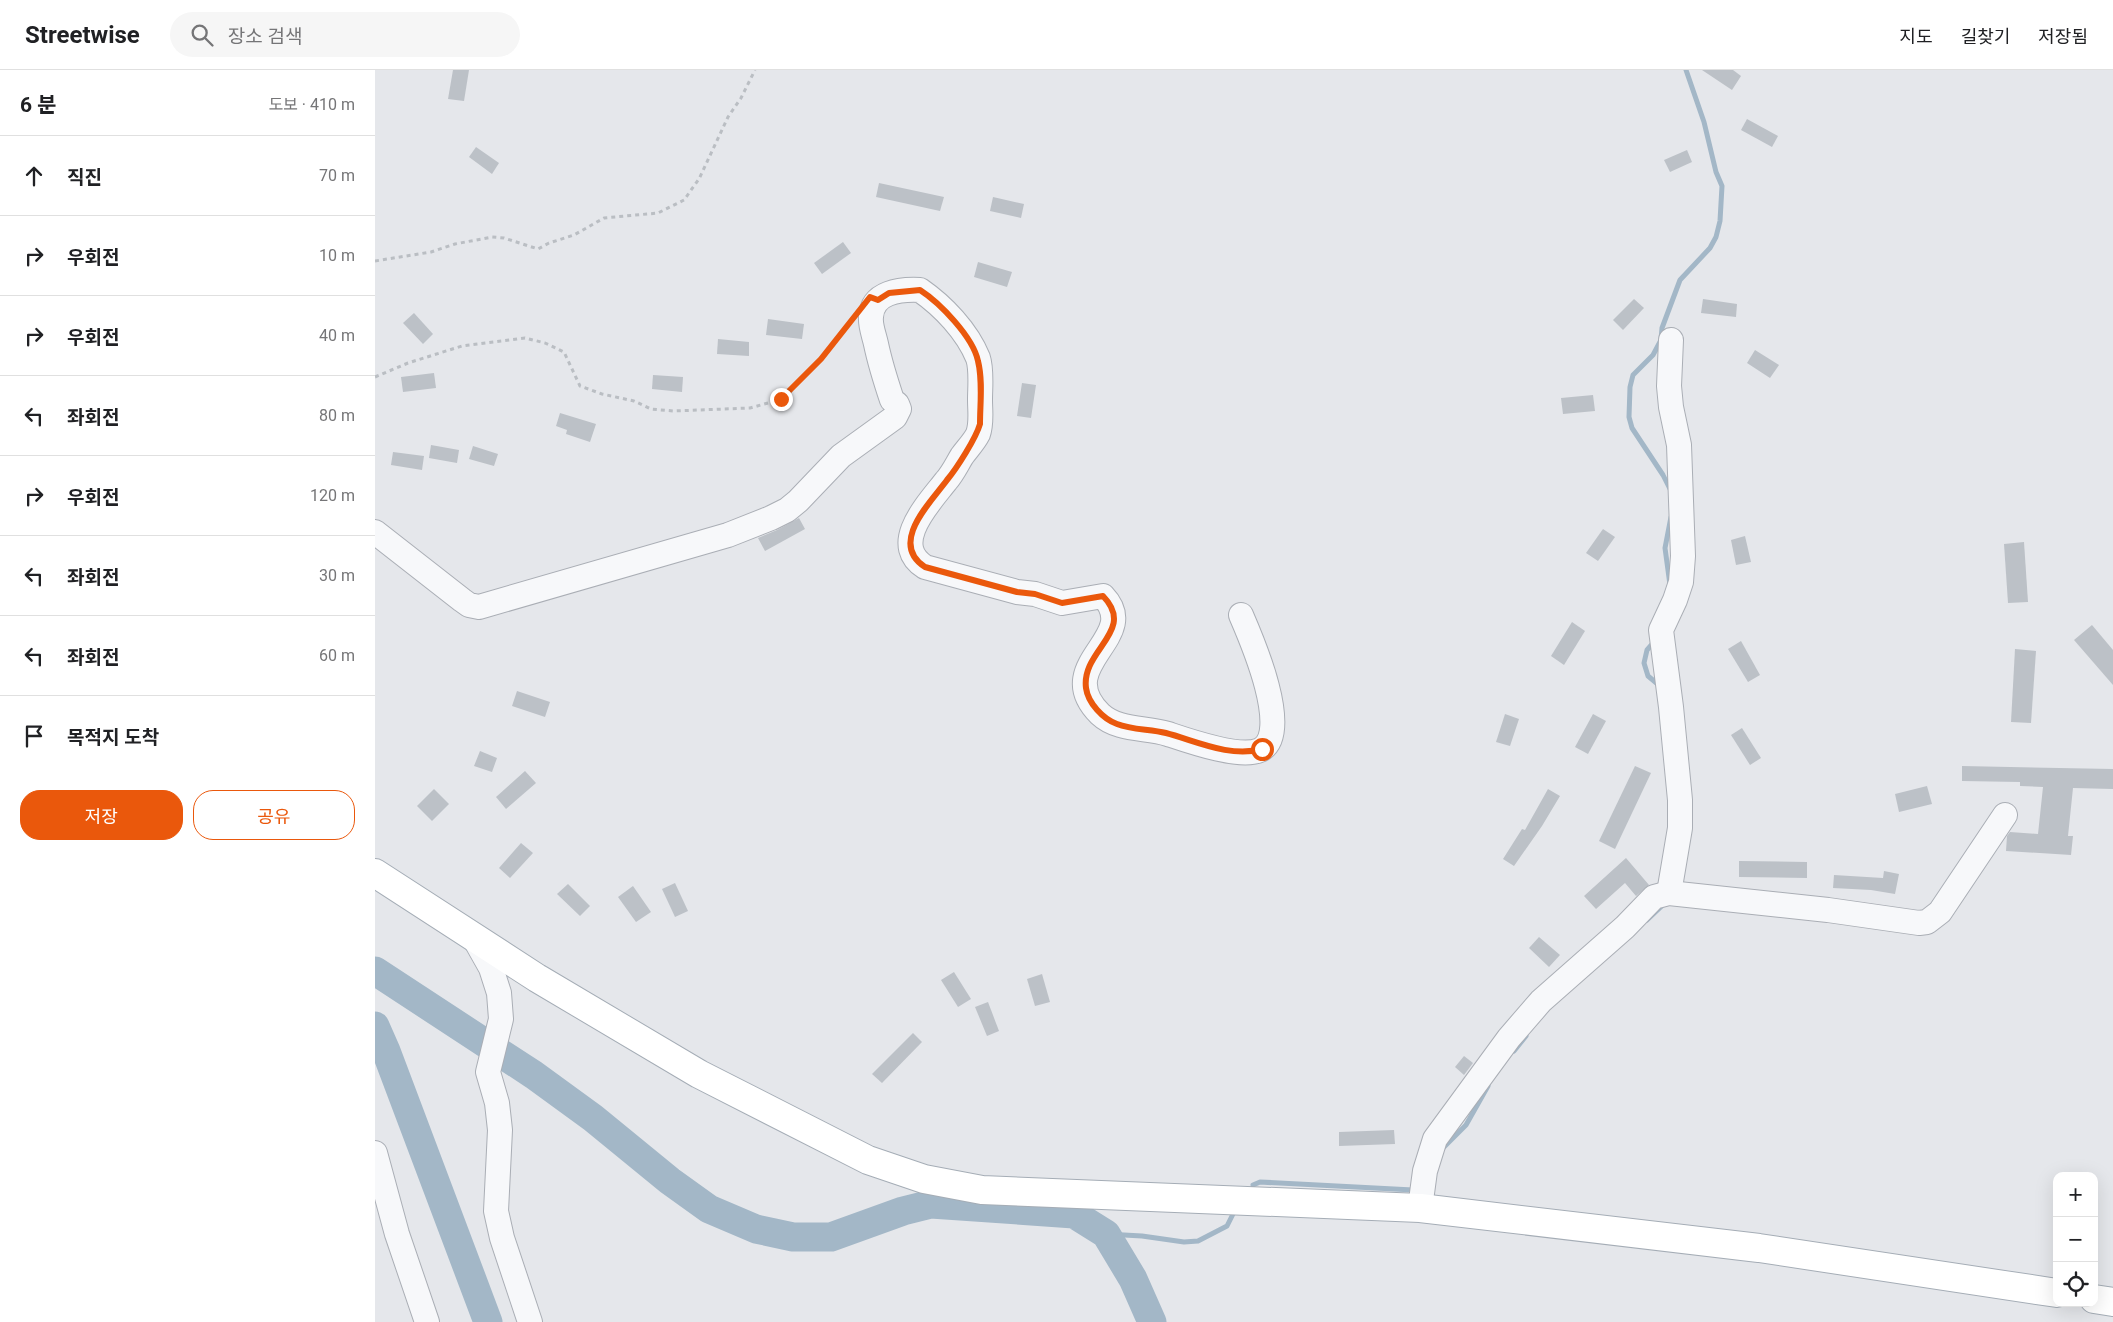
<!DOCTYPE html>
<html lang="ko">
<head>
<meta charset="utf-8">
<style>
	:root { --surface:#fff; --page:#f6f6f6; --text:#202124; --muted:#757577; --line:#e0e0e0; --accent:#ea580c }
	body { margin:0; font-family:Roboto,"Noto Sans KR",sans-serif; background:var(--page); color:var(--text) }
	.controls { position:absolute; right:15px; bottom:15px; display:grid; overflow:hidden; border-radius:10px; box-shadow:0 5px 20px #0002 }
	.controls button { width:45px; height:45px; display:grid; place-items:center; padding:0; border:0; border-bottom:1px solid var(--line); background:var(--surface); color:var(--text); font:25px sans-serif }
	.stop { position:absolute; width:15px; height:15px; margin:-11px; border:4px solid #ea580c; border-radius:50%; background:#fff }
	.stop.end { background:#ea580c; border-color:#fff; box-shadow:0 1px 5px #0008 }
	.list { margin:0; padding:0; list-style:none }
	h2 { display:flex; justify-content:space-between; align-items:center; height:65px; margin:0; padding:0 20px; font-size:21px }
	h2 small { font-size:16px; font-weight:400; color:var(--muted) }
	.list li { display:grid; grid-template-columns:32px 1fr auto; gap:15px; align-items:center; box-sizing:border-box; height:80px; padding:0 20px; border-top:1px solid var(--line) }
	.list b { display:block; font-size:19px; white-space:nowrap }
	.list em { font-size:16px; font-style:normal; color:var(--muted) }
	.actions { display:flex; gap:10px; padding:15px 20px }
	.actions a { flex:1; padding:11px 0; border:1px solid var(--accent); border-radius:20px; text-align:center; font-size:18px; color:var(--accent) }
	.actions .main { background:var(--accent); color:#fff }
	.icon { flex:none; width:28px; height:28px; fill:none; stroke:currentColor; stroke-width:2; stroke-linecap:round; stroke-linejoin:round }
	.map { position:relative; flex:none; width:1738px; height:1252px; overflow:hidden }
	header { display:flex; align-items:center; gap:30px; box-sizing:border-box; height:70px; padding:0 25px; background:var(--surface); border-bottom:1px solid var(--line) }
	header strong { font-size:24px }
	nav { display:flex; gap:28px; margin-inline-start:auto; font-size:18px }
	.search { width:350px; height:45px; background:var(--page); display:flex; align-items:center; gap:12px; box-sizing:border-box; padding:0 18px; border-radius:28px; color:var(--muted); font-size:19px }
	main { display:flex }
	aside { flex:1; background:var(--surface) }
	.map>svg:first-child { display:block }
	.lines { fill:none; stroke-linecap:round; stroke-linejoin:round }
	.stream { stroke:#a3b7c7; stroke-width:5 }
	.river { stroke:#a3b7c7; stroke-width:29 }
	.building { fill:#bcc1c7 }
	.minor-casing { stroke:#aaaeb5; stroke-width:26 }
	.major-casing { stroke:#a5adb6; stroke-width:30 }
	.path { stroke:#babec3; stroke-width:3; stroke-dasharray:4 4; stroke-linecap:butt }
	.minor { stroke:#f7f8fa; stroke-width:24 }
	.major { stroke:#fff; stroke-width:28 }
	.route { stroke:#ea580c; stroke-width:6 }
</style>
</head>
<body>
<header>
<strong>Streetwise</strong>
<div class="search"><svg class="icon" aria-label="search" viewBox="0 0 24 24"><circle cx="10" cy="10" r="6"/><path d="M15 15l6 6"/></svg>장소 검색</div>
<nav><a>지도</a><a>길찾기</a><a>저장됨</a></nav>
</header>
<main>
<aside>
<h2>6 분<small>도보 · 410 m</small></h2>
<ul class="list">
<li><svg class="icon" aria-label="ahead" viewBox="0 0 24 24"><path d="M12 20V5M6 11l6-6 6 6"/></svg><div><b>직진</b></div><em>70 m</em></li>
<li><svg class="icon" aria-label="right" viewBox="0 0 24 24"><path d="M7 20v-9h11M14 6l5 5-5 5"/></svg><div><b>우회전</b></div><em>10 m</em></li>
<li><svg class="icon" aria-label="right" viewBox="0 0 24 24"><path d="M7 20v-9h11M14 6l5 5-5 5"/></svg><div><b>우회전</b></div><em>40 m</em></li>
<li><svg class="icon" aria-label="left" viewBox="0 0 24 24"><path d="M17 20v-9H6M10 6l-5 5 5 5"/></svg><div><b>좌회전</b></div><em>80 m</em></li>
<li><svg class="icon" aria-label="right" viewBox="0 0 24 24"><path d="M7 20v-9h11M14 6l5 5-5 5"/></svg><div><b>우회전</b></div><em>120 m</em></li>
<li><svg class="icon" aria-label="left" viewBox="0 0 24 24"><path d="M17 20v-9H6M10 6l-5 5 5 5"/></svg><div><b>좌회전</b></div><em>30 m</em></li>
<li><svg class="icon" aria-label="left" viewBox="0 0 24 24"><path d="M17 20v-9H6M10 6l-5 5 5 5"/></svg><div><b>좌회전</b></div><em>60 m</em></li>
<li><svg class="icon" aria-label="arrive" viewBox="0 0 24 24"><path d="M6 21V4h12l-3 4 3 4H6"/></svg><div><b>목적지 도착</b></div></li>
</ul>
<div class="actions"><a class="main">저장</a><a>공유</a></div>
</aside>
<div class="map">
<svg width="1738" height="1252" viewBox="0 0 1738 1252">
	<rect width="100%" height="100%" fill="#e5e7eb"/>
	<g class="lines">
		<!-- stream -->
		<g class="stream">
			<path d="M1296 421 1288 405 1257 358 1254 347 1255 317 1258 305 1278 285 1286 270 1287 258 1305 210 1335 178 1341 167 1345 151 1347 116 1341 102 1329 52 1311 0"/>
			<path d="M1295 515 1290 478 1296 447"/>
			<path d="M1279 572 1272 580 1269 593 1273 606 1285 616"/>
			<path d="M1272 850 1291 832"/>
			<path d="M1139 981 1151 966"/>
			<path d="M1067 1079 1091 1055 1113 1016"/>
			<path d="M878 1115 885 1112 1038 1120"/>
			<path d="M731 1164 767 1166 809 1172 823 1171 852 1156 861 1138"/>
		</g>
		<!-- river -->
		<g class="river">
			<path d="M0 901 159 1005 218 1048 295 1111 334 1139 381 1159 418 1167H456L528 1141 556 1134 699 1144 731 1164 758 1209 777 1252"/>
			<path d="M0 956 11 981 113 1252"/>
		</g>
	</g>
	<!-- building -->
	<g class="building">
		<path d="M78 0H94L89 31 73 29Z"/>
		<path d="M1327 0H1358L1366 6 1357 20Z"/>
		<path d="M1372 49 1403 66 1397 77 1366 60Z"/>
		<path d="M101 77 124 93 117 104 94 87Z"/>
		<path d="M1312 80 1317 92 1295 102 1289 90Z"/>
		<path d="M504 113 569 127 565 141 501 127Z"/>
		<path d="M618 127 649 134 646 148 615 141Z"/>
		<path d="M468 172 476 183 447 204 439 193Z"/>
		<path d="M603 192 637 202 632 217 599 207Z"/>
		<path d="M1259 229 1269 238 1248 260 1238 250Z"/>
		<path d="M1328 229 1362 234 1361 247 1326 243Z"/>
		<path d="M39 243 58 264 48 274 28 253Z"/>
		<path d="M393 249 429 254 427 269 391 265Z"/>
		<path d="M343 269 374 272V286L342 284Z"/>
		<path d="M1380 280 1404 295 1395 308 1372 293Z"/>
		<path d="M59 303 61 318 28 322 26 307Z"/>
		<path d="M278 305 308 307 307 322 277 319Z"/>
		<path d="M647 313 661 315 656 348 642 346Z"/>
		<path d="M1218 325 1220 341 1188 344 1186 328Z"/>
		<path d="M185 343 221 354 215 372 191 364 192 360 181 356Z"/>
		<path d="M56 375 84 380 82 393 54 388Z"/>
		<path d="M98 376 123 384 119 396 94 389Z"/>
		<path d="M18 382 49 386 47 400 16 395Z"/>
		<path d="M424 448 430 459 390 481 383 468 402 460Z"/>
		<path d="M1228 459 1240 467 1223 491 1211 483Z"/>
		<path d="M1370 466 1376 492 1361 495 1356 470Z"/>
		<path d="M1649 472 1653 532 1633 533 1629 474Z"/>
		<path d="M1197 552 1210 561 1189 595 1176 586Z"/>
		<path d="M1717 555 1738 580V615L1699 570Z"/>
		<path d="M1366 571 1385 605 1373 612 1353 579Z"/>
		<path d="M1640 579 1661 581 1656 653 1636 652Z"/>
		<path d="M142 621 175 632 170 647 137 636Z"/>
		<path d="M1130 644 1144 649 1135 676 1121 672Z"/>
		<path d="M1218 644 1231 651 1213 684 1200 677Z"/>
		<path d="M1367 658 1386 688 1375 695 1356 665Z"/>
		<path d="M105 681 122 688 117 702 99 696Z"/>
		<path d="M1260 696 1276 703 1240 779 1224 771Z"/>
		<path d="M1587 696 1738 699V719L1698 718 1693 766H1698L1696 785 1631 781 1632 766 1635 762 1663 764 1668 717 1645 716V712L1587 711Z"/>
		<path d="M150 701 161 713 131 739 121 727Z"/>
		<path d="M1552 716 1557 734 1524 742 1520 724Z"/>
		<path d="M59 719 74 734 57 751 42 736Z"/>
		<path d="M1173 719 1185 726 1167 756 1139 796 1128 789 1147 759 1150 760Z"/>
		<path d="M146 773 158 783 135 808 124 798Z"/>
		<path d="M1251 788 1274 815 1261 826 1250 813 1221 839 1209 826Z"/>
		<path d="M1364 791 1432 792V808L1364 807Z"/>
		<path d="M1509 801 1524 804 1520 824 1496 820 1458 818 1459 805 1508 808Z"/>
		<path d="M300 813 313 841 300 847 287 819Z"/>
		<path d="M193 814 215 836 205 846 182 824Z"/>
		<path d="M258 816 276 842 261 852 243 827Z"/>
		<path d="M1164 867 1185 885 1174 897 1154 878Z"/>
		<path d="M579 902 596 929 583 937 566 910Z"/>
		<path d="M667 904 675 932 660 936 652 909Z"/>
		<path d="M613 932 624 961 612 966 600 937Z"/>
		<path d="M538 963 547 972 507 1013 497 1004Z"/>
		<path d="M1089 986 1098 993 1089 1005 1080 997Z"/>
		<path d="M1019 1060 1020 1074 964 1076V1062Z"/>
	</g>
	<g class="lines">
		<!-- minor casing -->
		<g class="minor-casing">
			<g id="minor">
				<path d="M0 462 87 530 94 535 104 537 353 465 396 448 412 440 423 431 466 386 520 347 524 339 522 334 517 330C511 312 505 293 501 274 499 265 495 255 496 247 497 222 525 219 545 220 568 236 592 261 603 288 607 300 605 317 605 330 605 341 607 353 603 364 599 372 592 379 587 386 582 394 578 403 571 411 554 433 514 474 550 497L642 522 660 524 687 533 728 526C768 568 675 594 725 644 743 661 771 657 793 664 814 671 865 689 885 680 918 664 876 568 866 545"/>
				<path d="M1294 823 1305 758V730L1296 637 1286 560 1300 530 1306 512 1308 486 1304 375 1296 337 1294 316 1296 270"/>
				<path d="M98 866 116 898 124 923 126 949 113 1002 122 1033 125 1060 121 1141 127 1168 155 1252"/>
				<path d="M0 1083 22 1164 52 1252"/>
				<path d="M1045 1138 1050 1101 1060 1069 1134 968 1166 931 1250 857 1279 827 1294 823 1453 840 1544 853 1552 852 1565 842 1630 745"/>
			</g>
		</g>
		<!-- major casing -->
		<g class="major-casing">
			<g id="major">
				<path d="M0 803 162 908 324 1004 493 1090 549 1109 607 1120 1045 1138 1384 1178 1682 1223"/>
				<path d="M1719 1229 1738 1232"/>
			</g>
		</g>
		<!-- path -->
		<g class="path">
			<path d="M0 191 56 182 80 174 117 167 129 168 163 179 174 173 199 165 229 148 283 143 309 130 324 109 353 47 366 28 380 0"/>
			<path d="M0 307 33 293 87 276 150 268 170 273 189 282 205 316 227 324 259 331 276 339 298 341 375 338 407 329 446 289 476 251"/>
		</g>
		<!-- minor -->
		<use href="#minor" class="minor"/>
		<!-- major -->
		<use href="#major" class="major"/>
	</g>
	<g class="lines">
		<!-- route -->
		<path class="route" d="M406 329 446 289 495 227 503 230 514 223 545 220C565 233 598 267 603 291 608 311 605 334 605 354 601 368 582 398 572 410 556 432 513 473 550 497L642 522 660 524 687 533 728 526C762 561 706 580 711 618 713 633 728 649 742 654 757 660 775 659 791 663 821 671 855 688 887 679"/>
	</g>
</svg>
<div class="controls">
<button>+</button>
<button>−</button>
<button><svg class="icon" aria-label="locate" viewBox="0 0 24 24"><circle cx="12" cy="12" r="6"/><path d="M12 2v4M12 18v4M2 12h4M18 12h4"/></svg></button>
</div>
<div class="stop" style="left:887px;top:679px"></div>
<div class="stop end" style="left:406px;top:329px"></div>
</div>
</main>
</body>
</html>
